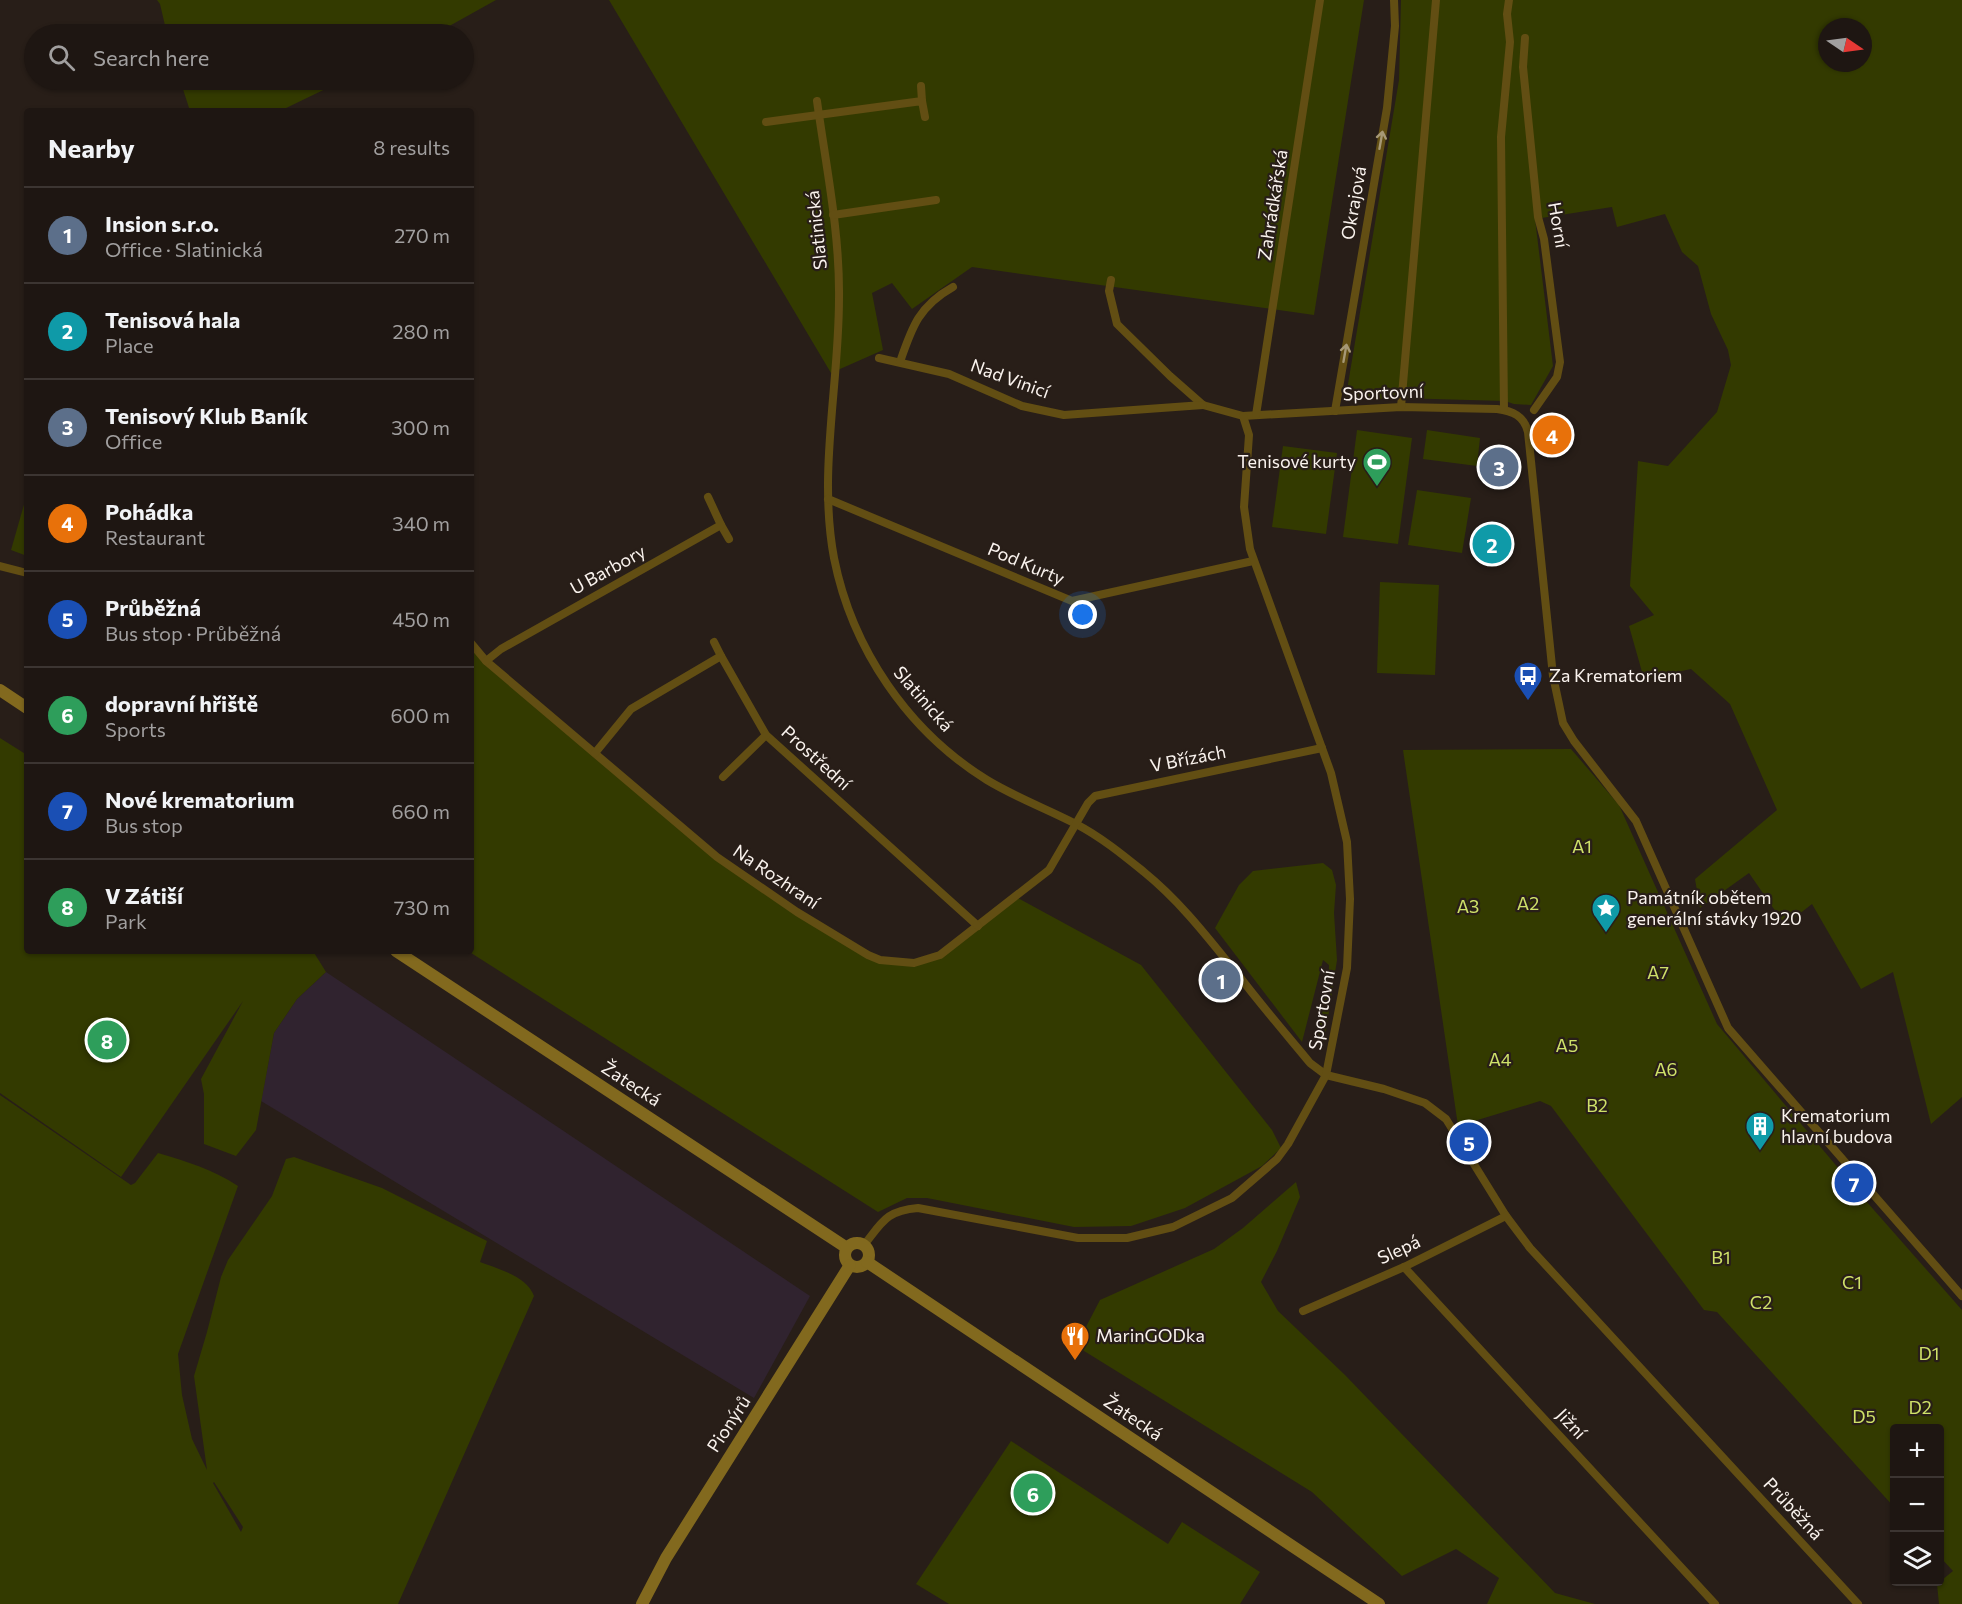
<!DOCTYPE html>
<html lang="en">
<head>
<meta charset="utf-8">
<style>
	:root { --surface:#1e1612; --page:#2b2320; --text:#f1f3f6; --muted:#a19f9f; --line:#3c3532; --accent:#1a73e8 }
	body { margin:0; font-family:Commissioner,sans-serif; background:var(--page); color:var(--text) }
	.controls { position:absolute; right:18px; bottom:18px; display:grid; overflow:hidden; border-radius:6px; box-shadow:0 2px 4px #0004 }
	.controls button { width:54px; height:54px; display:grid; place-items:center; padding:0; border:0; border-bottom:2px solid var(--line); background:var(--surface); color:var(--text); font:30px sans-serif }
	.compass { position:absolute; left:1818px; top:18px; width:54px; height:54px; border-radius:50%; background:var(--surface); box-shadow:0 2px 4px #0004; rotate:103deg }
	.you { position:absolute; left:1083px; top:615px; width:21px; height:21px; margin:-15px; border:4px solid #fff; border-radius:50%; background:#1a73e8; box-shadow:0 0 0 9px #1a73e833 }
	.badge { display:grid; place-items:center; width:39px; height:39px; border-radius:50%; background:var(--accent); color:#fff; font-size:20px; font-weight:700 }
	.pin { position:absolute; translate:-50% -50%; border:3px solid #fff; box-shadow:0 2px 6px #0006 }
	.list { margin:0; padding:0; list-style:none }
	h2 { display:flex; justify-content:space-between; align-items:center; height:78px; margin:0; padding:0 24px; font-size:26px }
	h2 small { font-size:20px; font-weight:400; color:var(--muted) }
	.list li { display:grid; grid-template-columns:39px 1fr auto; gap:18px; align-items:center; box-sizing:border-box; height:96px; padding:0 24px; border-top:2px solid var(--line) }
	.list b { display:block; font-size:22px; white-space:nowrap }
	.list p { margin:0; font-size:20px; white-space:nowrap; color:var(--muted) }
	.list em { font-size:20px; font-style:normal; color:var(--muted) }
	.icon { flex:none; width:33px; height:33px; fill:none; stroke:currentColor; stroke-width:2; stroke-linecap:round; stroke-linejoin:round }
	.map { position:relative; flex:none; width:1962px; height:1604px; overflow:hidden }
	.search { position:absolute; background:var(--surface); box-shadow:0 2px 4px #0004; left:24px; top:24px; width:450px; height:66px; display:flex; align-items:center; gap:15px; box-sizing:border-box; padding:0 21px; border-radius:33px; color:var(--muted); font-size:22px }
	.panel { position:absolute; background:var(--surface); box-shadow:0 2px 4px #0004; left:24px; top:108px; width:450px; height:846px; border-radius:6px }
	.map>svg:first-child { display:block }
	.industrial { fill:#30232f }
	.green { fill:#333a00; fill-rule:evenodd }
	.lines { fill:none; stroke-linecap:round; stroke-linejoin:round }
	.street { stroke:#624e13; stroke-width:8 }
	.secondary { stroke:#82691e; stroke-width:12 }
	.oneway { stroke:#a69876 }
	.labels { text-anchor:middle; stroke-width:4.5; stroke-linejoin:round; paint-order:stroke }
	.street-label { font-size:18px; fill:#faf3ee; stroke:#281e18 }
	.poi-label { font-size:18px; fill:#faf3ee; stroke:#281e18; text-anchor:start }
	.park-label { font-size:18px; fill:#cfe169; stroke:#281e18 }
</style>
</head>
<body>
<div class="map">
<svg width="1962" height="1604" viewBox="0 0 1962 1604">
	<rect width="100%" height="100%" fill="#281e18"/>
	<!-- industrial -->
	<path class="industrial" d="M326 972 810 1296 754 1398 261 1101 274 1033 297 999Z"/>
	<!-- green -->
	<g class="green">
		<path d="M157 0H496L435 34H167L160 4Z"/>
		<path d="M609 0H1364L1314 315 972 267 912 309 892 283 872 293 883 350 831 373Z"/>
		<path d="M1401 0H1962V1097L1931 1124 1893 972 1861 989 1812 904 1785 925 1749 873 1700 908 1695 879 1777 810 1730 704 1691 669 1644 679 1629 626 1654 615 1630 586 1638 461 1668 466 1717 412 1731 365 1728 350 1711 314 1698 266 1682 252 1665 214 1617 227 1612 207 1535 219 1553 366 1531 405 1514 404 1505 401 1398 398 1348 400 1346 396 1399 80ZM1827 27H1863V63H1827Z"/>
		<path d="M180 80H344L280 111H190Z"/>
		<path d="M1357 430 1412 438 1398 544 1343 537Z"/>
		<path d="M1427 430 1480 438 1477 466 1423 459Z"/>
		<path d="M1283 446 1337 453 1326 534 1272 527Z"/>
		<path d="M1417 490 1471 498 1462 553 1408 545Z"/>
		<path d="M27 494V556L11 550Z"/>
		<path d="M1380 582 1439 585 1435 675 1377 673Z"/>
		<path d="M471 643 717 857 868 955 910 963 945 952 1016 897 1141 965 1272 1130 1281 1148 1262 1166 1185 1208 1131 1226 1074 1227 927 1198H907L878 1212 468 951H471Z"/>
		<path d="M0 738 27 755V951H313L326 972 297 999 274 1033 256 1130 236 1156 204 1144V1094L201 1079 243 1001 121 1177 0 1093Z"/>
		<path d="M1571 749 1619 805 1717 1024 1866 1201 1962 1310V1604H1939L1937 1584 1953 1571 1940 1557V1428H1894V1507L1717 1312 1704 1310 1551 1106 1540 1101 1458 1126 1403 750Z"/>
		<path d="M1323 863 1332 870 1336 885 1334 913 1337 960 1324 1043 1317 1047C1318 1019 1329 993 1329 965L1323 960 1302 1042 1215 928 1239 885 1253 871Z"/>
		<path d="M0 1095 131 1185 135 1183 158 1153C188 1162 212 1169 238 1186L178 1354 182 1395 192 1439 207 1470 194 1376 207 1332 221 1277 228 1260 272 1196 286 1159 294 1157 382 1188 487 1241 480 1262C498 1269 527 1276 534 1296L398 1604H0ZM214 1482 243 1527 241 1532 213 1483Z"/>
		<path d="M1296 1182 1300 1197 1277 1251 1261 1282 1278 1311 1345 1375 1555 1593 1595 1604H1487L1499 1578 1456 1549 1402 1576 1312 1492 1076 1346 1100 1300 1214 1249 1243 1228Z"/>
		<path d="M1011 1441 1168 1544 1182 1522 1260 1572 1240 1604H949L916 1584Z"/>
	</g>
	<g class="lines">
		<!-- street -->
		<g class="street">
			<path d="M1525 38 1523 67 1538 217 1544 239 1560 362 1557 377 1534 410"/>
			<path d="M921 86 922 101"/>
			<path d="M817 101C826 166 840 233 839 299 839 385 818 473 834 558 852 649 908 731 987 780 1015 797 1047 809 1076 824 1101 837 1123 855 1144 872 1181 902 1209 939 1239 976 1262 1006 1286 1034 1310 1063L1326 1075 1384 1089 1425 1103 1446 1119 1506 1216 1530 1248 1858 1604"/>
			<path d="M766 122 922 101 925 117"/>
			<path d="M833 215 936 200"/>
			<path d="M1111 280 1109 291 1117 324 1170 376 1203 405 1243 416 1401 407 1497 409C1513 411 1524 416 1528 432L1553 676 1563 723 1574 741 1636 821 1728 1028 1962 1296"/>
			<path d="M879 358 949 374 1022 406 1064 415 1203 405"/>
			<path d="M900 362C912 327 919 306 953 287"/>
			<path d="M1401 407 1436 0"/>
			<path d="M1504 410 1501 137 1510 42 1507 14 1509 0"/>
			<path d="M1335 411 1387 108 1395 26 1394 0"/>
			<path d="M1256 415 1320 0"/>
			<path d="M828 499 1072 601 1253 561"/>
			<path d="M721 525 729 539"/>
			<path d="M0 566 27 573"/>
			<path d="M714 642 721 656"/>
			<path d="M471 643 486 661 717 857 797 912 868 955 880 960 914 963 940 955 1049 870 1088 803 1095 796 1322 748"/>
			<path d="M486 661 501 649 721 525 708 497"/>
			<path d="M595 753 631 709 721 656 766 735 978 926"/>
			<path d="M723 777 766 735"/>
			<path d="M864 1245C883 1221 886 1211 918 1208L1078 1238H1127L1173 1227 1232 1198 1277 1159 1288 1144 1326 1075 1347 968 1350 899 1347 842 1331 773 1250 549 1244 507 1249 435 1243 416"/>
			<path d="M1404 1267 1715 1604"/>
			<path d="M1303 1311 1404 1267 1506 1216"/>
		</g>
		<!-- secondary -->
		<g class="secondary">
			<path d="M0 690 27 708"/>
			<path d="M396 951 847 1248"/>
			<circle cx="857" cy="1255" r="12"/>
			<path d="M867 1262 1379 1604"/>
			<path d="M642 1604 666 1558 850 1265"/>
		</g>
	</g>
	<!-- one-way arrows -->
	<defs><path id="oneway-shaft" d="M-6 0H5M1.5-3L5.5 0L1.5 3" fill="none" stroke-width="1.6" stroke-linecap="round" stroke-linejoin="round" transform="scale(1.5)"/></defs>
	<g class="oneway">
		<use href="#oneway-shaft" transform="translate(1381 140) rotate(-80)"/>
		<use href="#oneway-shaft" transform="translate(1345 353) rotate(-80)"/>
	</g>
	<!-- icons -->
	<defs>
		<g id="stadium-pin" transform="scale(1.5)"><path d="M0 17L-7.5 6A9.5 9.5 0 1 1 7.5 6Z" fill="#2e9e5b" stroke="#281e18"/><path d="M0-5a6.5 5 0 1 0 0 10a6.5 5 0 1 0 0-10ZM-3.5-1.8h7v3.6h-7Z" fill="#fff"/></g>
		<g id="bus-pin" transform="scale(1.5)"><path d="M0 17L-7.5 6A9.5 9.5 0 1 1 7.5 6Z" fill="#1a4fb4" stroke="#281e18"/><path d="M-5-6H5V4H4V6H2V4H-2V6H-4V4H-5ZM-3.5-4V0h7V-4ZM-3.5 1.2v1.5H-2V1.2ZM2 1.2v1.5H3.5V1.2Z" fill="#fff"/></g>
		<g id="sight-pin" transform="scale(1.5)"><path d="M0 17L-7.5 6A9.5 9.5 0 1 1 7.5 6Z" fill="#0f9aa8" stroke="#281e18"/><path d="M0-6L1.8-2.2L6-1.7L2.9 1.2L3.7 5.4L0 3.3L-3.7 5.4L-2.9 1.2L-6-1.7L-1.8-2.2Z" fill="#fff"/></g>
		<g id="building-pin" transform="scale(1.5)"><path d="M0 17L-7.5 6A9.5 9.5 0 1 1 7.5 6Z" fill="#0f9aa8" stroke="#281e18"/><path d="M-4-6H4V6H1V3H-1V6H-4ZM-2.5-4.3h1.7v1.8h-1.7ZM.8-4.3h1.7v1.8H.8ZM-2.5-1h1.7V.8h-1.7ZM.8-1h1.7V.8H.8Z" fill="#fff"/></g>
		<g id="restaurant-pin" transform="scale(1.5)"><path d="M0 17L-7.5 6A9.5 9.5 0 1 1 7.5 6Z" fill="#e8710a" stroke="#281e18"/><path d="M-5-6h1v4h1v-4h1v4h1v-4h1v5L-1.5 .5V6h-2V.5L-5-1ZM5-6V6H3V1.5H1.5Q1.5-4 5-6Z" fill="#fff"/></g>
	</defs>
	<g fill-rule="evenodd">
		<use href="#stadium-pin" x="1377" y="462"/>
		<use href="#bus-pin" x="1528" y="676"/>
		<use href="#sight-pin" x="1606" y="908"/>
		<use href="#building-pin" x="1760" y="1126"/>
		<use href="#restaurant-pin" x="1075" y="1336"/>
	</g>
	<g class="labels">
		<!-- street labels -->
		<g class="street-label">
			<text transform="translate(1354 203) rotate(-80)" y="6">Okrajová</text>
			<text transform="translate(1273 205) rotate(-81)" y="6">Zahrádkářská</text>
			<text transform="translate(1558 225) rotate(80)" y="6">Horní</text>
			<text transform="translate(817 230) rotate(-96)" y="6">Slatinická</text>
			<text transform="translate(1010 379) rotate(20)" y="6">Nad Vinicí</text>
			<text transform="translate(1383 393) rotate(-2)" y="6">Sportovní</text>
			<text transform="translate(1026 564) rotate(23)" y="6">Pod Kurty</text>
			<text transform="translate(608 570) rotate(-29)" y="6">U Barbory</text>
			<text transform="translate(923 699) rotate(49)" y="6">Slatinická</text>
			<text transform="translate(816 758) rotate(42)" y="6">Prostřední</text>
			<text transform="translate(1188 759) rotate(-11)" y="6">V Břízách</text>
			<text transform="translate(776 877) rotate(34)" y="6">Na Rozhraní</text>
			<text transform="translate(1322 1010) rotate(-80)" y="6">Sportovní</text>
			<text transform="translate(631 1084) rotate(33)" y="6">Žatecká</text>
			<text transform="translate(1399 1250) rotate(-25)" y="6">Slepá</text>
			<text transform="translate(1133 1418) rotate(34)" y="6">Žatecká</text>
			<text transform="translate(729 1424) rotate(-57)" y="6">Pionýrů</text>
			<text transform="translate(1571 1424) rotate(47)" y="6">Jižní</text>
			<text transform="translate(1793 1509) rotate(47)" y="6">Průběžná</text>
		</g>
		<!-- poi labels -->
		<g class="poi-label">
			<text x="1356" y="468" text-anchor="end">Tenisové kurty</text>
			<text x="1549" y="682">Za Krematoriem</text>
			<text x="1627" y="904">Památník obětem<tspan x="1627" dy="21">generální stávky 1920</tspan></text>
			<text x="1781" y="1122">Krematorium<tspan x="1781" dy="21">hlavní budova</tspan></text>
			<text x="1096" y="1342">MarinGODka</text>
		</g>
		<!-- park labels -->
		<g class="park-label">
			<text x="1582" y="853">A1</text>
			<text x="1528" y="910">A2</text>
			<text x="1468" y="913">A3</text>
			<text x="1658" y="979">A7</text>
			<text x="1567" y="1052">A5</text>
			<text x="1500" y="1066">A4</text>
			<text x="1666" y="1076">A6</text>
			<text x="1597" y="1112">B2</text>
			<text x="1721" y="1264">B1</text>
			<text x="1852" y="1289">C1</text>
			<text x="1761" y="1309">C2</text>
			<text x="1929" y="1360">D1</text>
			<text x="1920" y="1414">D2</text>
			<text x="1864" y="1423">D5</text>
		</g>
	</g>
</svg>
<div class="controls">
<button>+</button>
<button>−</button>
<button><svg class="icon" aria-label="layers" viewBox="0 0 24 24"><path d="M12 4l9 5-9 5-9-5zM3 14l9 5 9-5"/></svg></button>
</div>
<svg class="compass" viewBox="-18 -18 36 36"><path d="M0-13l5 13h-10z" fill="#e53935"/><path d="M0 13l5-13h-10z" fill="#a19f9f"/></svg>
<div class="you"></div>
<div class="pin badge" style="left:1221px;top:980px;background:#5c6f8a">1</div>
<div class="pin badge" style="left:1492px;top:544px;background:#0f9aa8">2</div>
<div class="pin badge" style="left:1499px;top:467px;background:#5c6f8a">3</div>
<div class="pin badge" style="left:1552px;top:435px;background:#e8710a">4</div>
<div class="pin badge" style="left:1469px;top:1142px;background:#1a4fb4">5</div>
<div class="pin badge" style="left:1033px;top:1493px;background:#2e9e5b">6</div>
<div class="pin badge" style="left:1854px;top:1183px;background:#1a4fb4">7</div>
<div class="pin badge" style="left:107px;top:1040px;background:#2e9e5b">8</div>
<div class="search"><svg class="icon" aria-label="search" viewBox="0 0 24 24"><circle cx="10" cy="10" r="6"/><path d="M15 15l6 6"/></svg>Search here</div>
<section class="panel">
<h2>Nearby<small>8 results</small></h2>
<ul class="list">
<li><span class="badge" style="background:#5c6f8a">1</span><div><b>Insion s.r.o.</b><p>Office · Slatinická</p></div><em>270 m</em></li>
<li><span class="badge" style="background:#0f9aa8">2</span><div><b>Tenisová hala</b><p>Place</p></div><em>280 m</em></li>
<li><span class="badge" style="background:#5c6f8a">3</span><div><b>Tenisový Klub Baník</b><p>Office</p></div><em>300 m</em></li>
<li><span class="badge" style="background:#e8710a">4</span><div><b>Pohádka</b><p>Restaurant</p></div><em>340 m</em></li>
<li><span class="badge" style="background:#1a4fb4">5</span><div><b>Průběžná</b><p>Bus stop · Průběžná</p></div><em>450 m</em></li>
<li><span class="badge" style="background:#2e9e5b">6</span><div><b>dopravní hřiště</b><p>Sports</p></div><em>600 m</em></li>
<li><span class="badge" style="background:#1a4fb4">7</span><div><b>Nové krematorium</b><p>Bus stop</p></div><em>660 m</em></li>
<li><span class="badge" style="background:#2e9e5b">8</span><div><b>V Zátiší</b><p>Park</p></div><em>730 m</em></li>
</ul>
</section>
</div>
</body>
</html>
